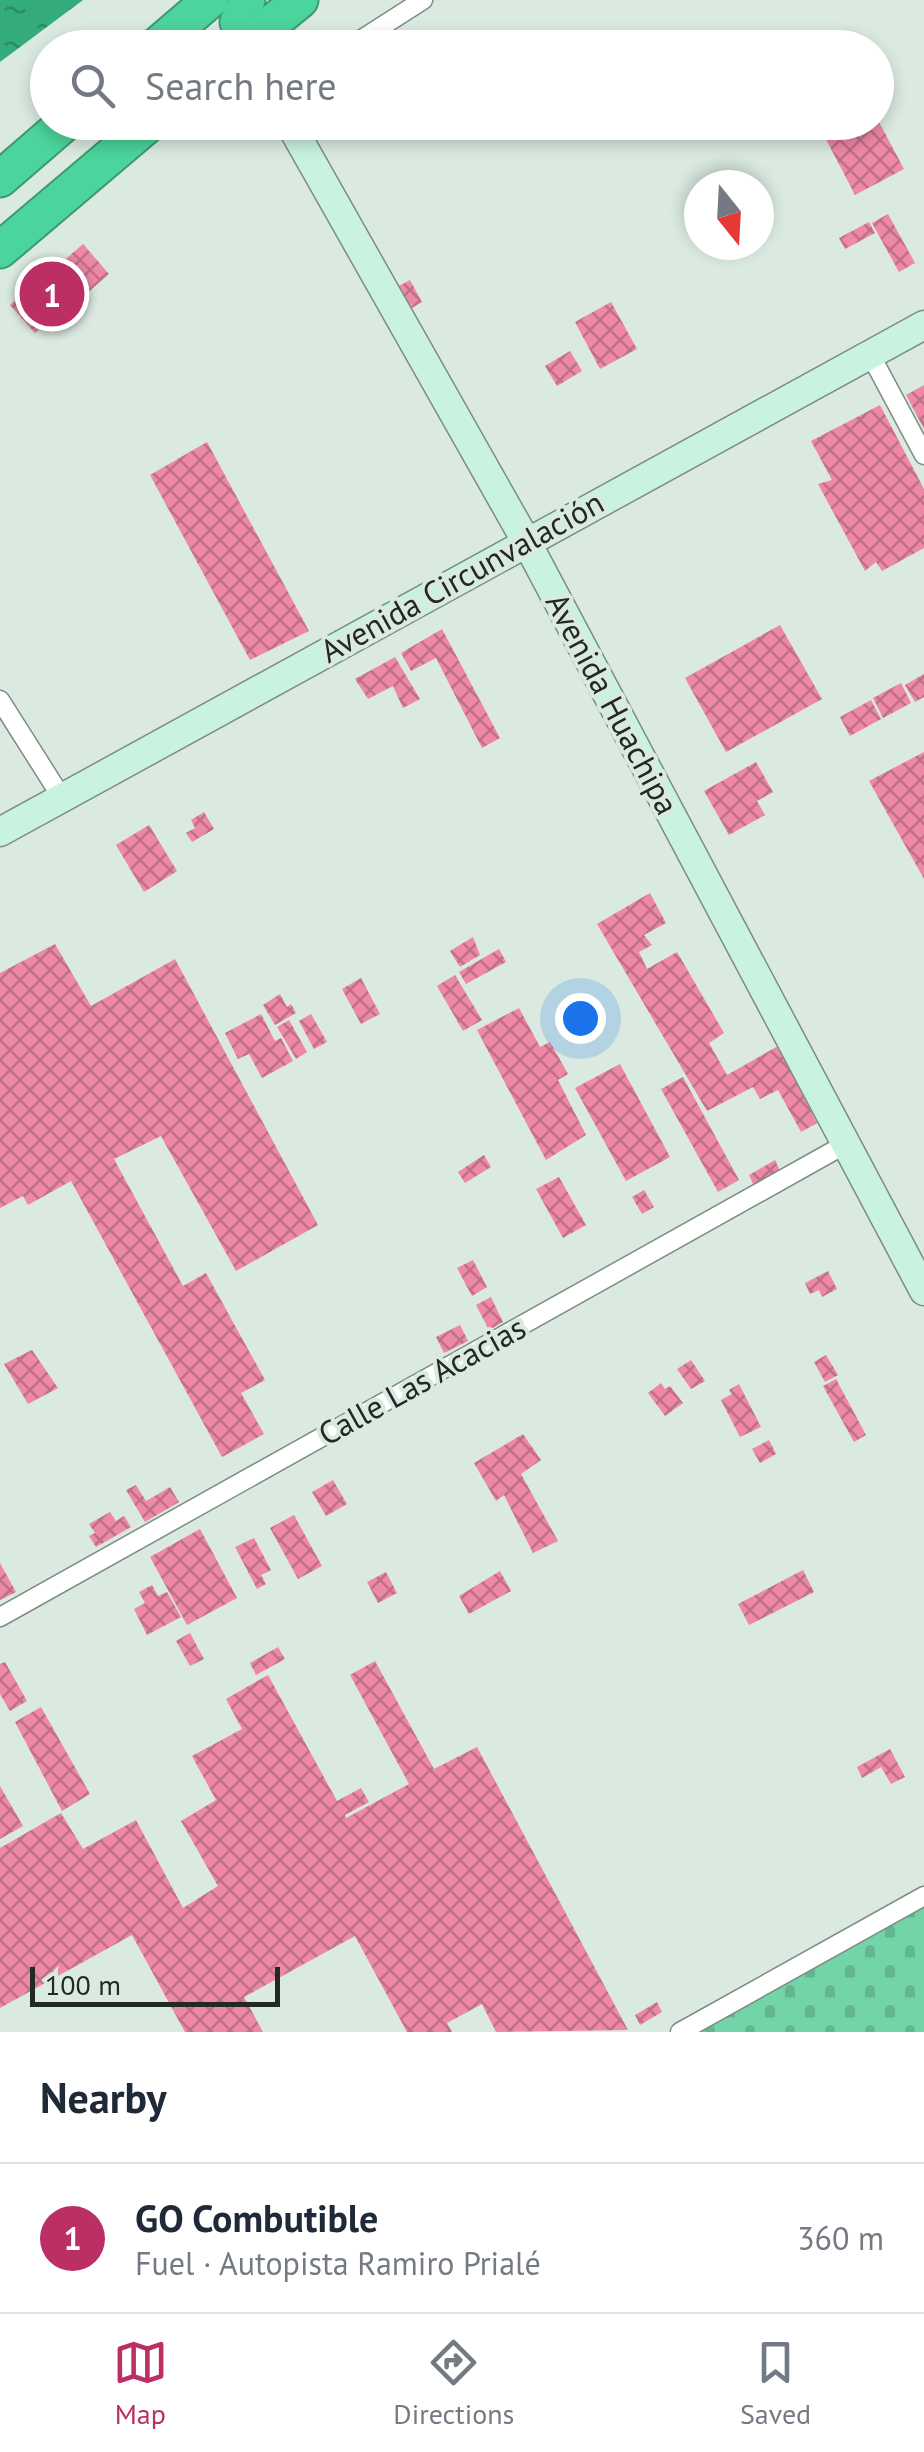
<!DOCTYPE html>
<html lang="en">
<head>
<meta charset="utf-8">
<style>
	:root { --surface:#fff; --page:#f2f2f3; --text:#1f2937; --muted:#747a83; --line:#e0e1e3; --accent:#bb2f65 }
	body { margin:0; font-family:"PT Sans",sans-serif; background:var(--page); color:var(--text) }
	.compass { position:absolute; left:684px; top:170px; width:90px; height:90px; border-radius:50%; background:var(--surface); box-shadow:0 5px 15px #0003; rotate:162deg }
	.scale { position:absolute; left:30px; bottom:25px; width:250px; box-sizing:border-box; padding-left:10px; border:5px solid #222825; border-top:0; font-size:28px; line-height:35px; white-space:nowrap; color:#222825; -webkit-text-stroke:8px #daeae1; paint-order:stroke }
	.you { position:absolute; left:580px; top:1018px; width:35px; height:35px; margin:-25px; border:8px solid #fff; border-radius:50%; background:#1a73e8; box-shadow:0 0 0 15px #1a73e833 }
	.badge { display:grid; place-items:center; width:65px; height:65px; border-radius:50%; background:var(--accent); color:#fff; font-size:32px; font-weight:700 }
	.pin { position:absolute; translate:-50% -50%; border:5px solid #fff; box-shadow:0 2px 10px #0006 }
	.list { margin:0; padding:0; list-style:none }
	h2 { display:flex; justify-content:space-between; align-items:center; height:130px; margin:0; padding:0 40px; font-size:42px }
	h2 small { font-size:32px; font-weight:400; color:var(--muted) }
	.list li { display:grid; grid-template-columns:65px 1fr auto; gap:30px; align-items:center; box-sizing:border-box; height:150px; padding:0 40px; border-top:2px solid var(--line) }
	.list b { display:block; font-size:38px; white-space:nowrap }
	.list p { margin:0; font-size:32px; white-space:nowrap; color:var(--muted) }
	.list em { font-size:32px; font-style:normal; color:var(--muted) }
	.icon { flex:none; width:55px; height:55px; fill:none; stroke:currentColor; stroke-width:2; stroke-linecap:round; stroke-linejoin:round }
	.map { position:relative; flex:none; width:924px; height:2032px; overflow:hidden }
	.search { position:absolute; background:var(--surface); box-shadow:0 5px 15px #0003; left:30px; right:30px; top:30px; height:110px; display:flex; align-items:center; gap:25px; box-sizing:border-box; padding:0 35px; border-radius:55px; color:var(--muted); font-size:38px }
	.sheet { height:280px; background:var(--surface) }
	nav { display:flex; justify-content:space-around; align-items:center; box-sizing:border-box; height:140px; border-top:2px solid var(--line); background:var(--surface); font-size:28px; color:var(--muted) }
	nav a { display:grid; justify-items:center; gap:5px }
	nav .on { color:var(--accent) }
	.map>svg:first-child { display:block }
	.cemetery { fill:url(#cemetery-stones) }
	.water { fill:url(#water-ripples) }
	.building { fill:url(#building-cross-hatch) }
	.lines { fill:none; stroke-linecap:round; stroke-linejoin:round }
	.street-casing { stroke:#7d8c84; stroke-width:21 }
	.secondary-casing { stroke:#7d8c84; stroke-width:31 }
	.highway-casing { stroke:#3d9872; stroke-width:39 }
	.street { stroke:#fff; stroke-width:18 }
	.secondary { stroke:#c9f2e1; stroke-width:28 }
	.highway { stroke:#4bd49b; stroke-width:35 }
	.labels { text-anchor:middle; stroke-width:8; stroke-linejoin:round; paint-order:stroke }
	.street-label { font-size:32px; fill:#222825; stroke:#daeae1 }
</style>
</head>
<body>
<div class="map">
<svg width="924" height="2032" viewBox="0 0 924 2032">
	<defs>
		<pattern id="cemetery-stones" width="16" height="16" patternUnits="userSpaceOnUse" patternTransform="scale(2.5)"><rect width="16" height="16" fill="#72d4a7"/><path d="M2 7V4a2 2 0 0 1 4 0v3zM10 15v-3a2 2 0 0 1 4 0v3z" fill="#62b690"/></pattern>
		<pattern id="water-ripples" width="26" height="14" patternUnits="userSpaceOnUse" patternTransform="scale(2.5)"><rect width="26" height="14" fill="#33ab7b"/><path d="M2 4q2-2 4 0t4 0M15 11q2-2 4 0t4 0" fill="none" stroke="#2b8b65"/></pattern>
		<pattern id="building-cross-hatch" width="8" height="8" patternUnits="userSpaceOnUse" patternTransform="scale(2.5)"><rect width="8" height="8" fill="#ed88a5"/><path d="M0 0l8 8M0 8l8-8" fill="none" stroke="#c06f86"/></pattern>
	</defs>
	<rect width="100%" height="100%" fill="#daeae1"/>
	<!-- cemetery -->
	<path class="cemetery" d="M924 1903V2032H694Z"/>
	<!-- water -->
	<path class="water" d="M0 0H83L0 62Z"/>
	<!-- building -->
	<g class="building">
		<path d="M817 122H879L904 169 855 195Z"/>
		<path d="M888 214 915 263 899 272 872 223Z"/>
		<path d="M869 222 875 233 845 249 839 238Z"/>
		<path d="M83 244 109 274 86 294 60 264Z"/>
		<path d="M46 275 71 303 59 314 33 286Z"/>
		<path d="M410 280 422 302 412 308 397 287Z"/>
		<path d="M22 294 48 322 35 333 10 305Z"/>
		<path d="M611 302 637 349 600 369 575 322Z"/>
		<path d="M570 351 582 371 557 386 545 366Z"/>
		<path d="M924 385V429L906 395Z"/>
		<path d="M880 405 924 489V548L882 571 876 562 865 571 818 484 832 480 811 441Z"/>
		<path d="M207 442 309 631 250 660 150 475Z"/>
		<path d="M780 625 822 699 726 752 685 678Z"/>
		<path d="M442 629 500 738 482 748 436 658 411 671 401 653Z"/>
		<path d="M395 657 420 699 403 708 393 686 368 699 355 679Z"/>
		<path d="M924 674V697L915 702 905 685Z"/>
		<path d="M901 683 911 703 883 718 873 698Z"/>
		<path d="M871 700 881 719 850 736 840 717Z"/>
		<path d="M924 752V879L869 781Z"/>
		<path d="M756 762 773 792 757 801 765 815 729 835 704 791Z"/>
		<path d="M204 812 214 829 192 842 186 833 195 828 191 820Z"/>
		<path d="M149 825 177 871 144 892 116 845Z"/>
		<path d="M650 893 666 923 644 935 652 945 639 952 647 969 677 952 724 1033 709 1043 727 1075 778 1046 817 1123 801 1132 778 1090 760 1099 753 1087 707 1111 597 924Z"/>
		<path d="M473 937 480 955 460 967 450 951Z"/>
		<path d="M55 944 91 1006 175 959 318 1225 236 1271 161 1136 114 1159 183 1286 206 1273 265 1380 241 1393 264 1434 222 1457 71 1181 28 1205 23 1196 0 1208V973Z"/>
		<path d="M499 949 506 962 466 984 459 972Z"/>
		<path d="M455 975 482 1020 463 1031 437 986Z"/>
		<path d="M361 978 380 1014 361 1024 342 989Z"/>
		<path d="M280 994 287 1007 291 1004 296 1013 275 1025 263 1005Z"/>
		<path d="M519 1008 540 1047 550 1042 568 1074 558 1080 586 1135 546 1160 477 1030Z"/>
		<path d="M261 1014 275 1041 281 1038 293 1061 262 1078 249 1054 238 1059 225 1033Z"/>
		<path d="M311 1014 327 1042 314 1049 299 1021Z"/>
		<path d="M289 1020 307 1052 296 1059 277 1027Z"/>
		<path d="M620 1064 670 1157 626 1181 575 1088Z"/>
		<path d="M683 1077 739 1180 718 1192 661 1089Z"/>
		<path d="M484 1155 491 1167 465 1183 458 1172Z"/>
		<path d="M775 1160 780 1171 754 1186 749 1175Z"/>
		<path d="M559 1177 586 1225 563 1238 536 1189Z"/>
		<path d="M644 1190 654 1207 642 1214 632 1197Z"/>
		<path d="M473 1260 487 1287 472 1296 457 1268Z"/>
		<path d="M828 1271 837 1289 822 1297 819 1290 810 1294 805 1283Z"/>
		<path d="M491 1297 503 1322 489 1330 476 1305Z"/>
		<path d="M460 1325 468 1341 444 1353 436 1337Z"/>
		<path d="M32 1350 58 1388 28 1404 4 1364Z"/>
		<path d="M826 1355 838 1375 825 1382 814 1362Z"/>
		<path d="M691 1360 705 1381 691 1389 677 1369Z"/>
		<path d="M836 1379 866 1435 854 1442 823 1386Z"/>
		<path d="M661 1383 665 1389 670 1386 683 1403 665 1416 648 1393Z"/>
		<path d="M739 1384 761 1427 740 1437 721 1400 732 1394 729 1390Z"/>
		<path d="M523 1434 541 1460 521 1474 558 1541 533 1553 504 1495 496 1501 474 1463Z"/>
		<path d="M769 1440 776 1454 760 1463 752 1449Z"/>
		<path d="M333 1480 347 1504 326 1516 312 1492Z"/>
		<path d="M136 1485 146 1501 170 1487 179 1502 145 1522 126 1490Z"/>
		<path d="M110 1512 116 1521 124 1516 131 1527 96 1547 89 1536 95 1533 89 1524Z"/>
		<path d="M294 1515 322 1566 298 1579 270 1528Z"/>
		<path d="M200 1529 237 1598 187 1625 150 1557Z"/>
		<path d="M254 1538 271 1570 261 1575 266 1584 257 1589 235 1547Z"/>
		<path d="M0 1563 16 1592 0 1600Z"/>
		<path d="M803 1570 814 1592 749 1625 738 1604Z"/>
		<path d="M500 1571 511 1591 469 1614 459 1596Z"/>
		<path d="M386 1572 397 1593 378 1603 367 1582Z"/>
		<path d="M152 1585 158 1596 167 1592 181 1617 147 1635 134 1609 145 1603 139 1592Z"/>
		<path d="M190 1633 204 1659 190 1666 176 1641Z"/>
		<path d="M278 1647 285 1659 256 1675 250 1663Z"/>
		<path d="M375 1661 434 1769 477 1747 628 2030 496 2032 482 2004 447 2023 452 2032H407L355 1936 244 1997 263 2032H185L132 1935 0 2008V1848L61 1813 83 1849 136 1820 183 1908 218 1886 181 1821 216 1800 192 1756 242 1729 226 1699 268 1675 337 1801 361 1788 369 1802 345 1815 346 1818 409 1784 350 1675Z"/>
		<path d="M5 1662 27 1701 10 1711 0 1694V1664Z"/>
		<path d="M41 1707 90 1794 62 1811 15 1722Z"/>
		<path d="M890 1749 905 1777 891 1784 881 1767 862 1778 857 1767Z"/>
		<path d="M0 1786 23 1826 0 1839Z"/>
		<path d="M657 2002 662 2012 640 2025 635 2015Z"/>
	</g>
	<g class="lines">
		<!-- street casing -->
		<g class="street-casing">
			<g id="street">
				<path d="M348 48 423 0"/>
				<path d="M870 354 924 455"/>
				<path d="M0 700 62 798"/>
				<path d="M0 1617 844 1145"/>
				<path d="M680 2032 924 1896"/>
			</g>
		</g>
		<!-- secondary casing -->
		<g class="secondary-casing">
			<g id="secondary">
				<path d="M289 122 526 541 924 1291"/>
				<path d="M0 832 924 325"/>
			</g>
		</g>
		<!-- highway casing -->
		<g class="highway-casing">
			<g id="highway">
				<path d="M245 45 238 22 247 0"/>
				<path d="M154 48 210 0"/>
				<path d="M241 48 300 0"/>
				<path d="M0 179 66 122"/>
				<path d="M0 250 151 122"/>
			</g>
		</g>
		<!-- street -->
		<use href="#street" class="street"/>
		<!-- secondary -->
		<use href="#secondary" class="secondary"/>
		<!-- highway -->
		<use href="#highway" class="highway"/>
	</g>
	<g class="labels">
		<!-- street labels -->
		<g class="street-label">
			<text transform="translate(462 577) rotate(-29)" y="11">Avenida Circunvalación</text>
			<text transform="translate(612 704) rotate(62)" y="11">Avenida Huachipa</text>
			<text transform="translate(422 1381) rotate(-29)" y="11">Calle Las Acacias</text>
		</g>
	</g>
</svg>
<svg class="compass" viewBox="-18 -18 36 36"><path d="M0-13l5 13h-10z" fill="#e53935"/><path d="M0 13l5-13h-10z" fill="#747a83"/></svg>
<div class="scale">100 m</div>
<div class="you"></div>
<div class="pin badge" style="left:52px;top:294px">1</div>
<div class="search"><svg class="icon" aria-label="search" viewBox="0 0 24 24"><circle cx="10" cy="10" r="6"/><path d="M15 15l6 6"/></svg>Search here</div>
</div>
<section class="sheet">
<h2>Nearby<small></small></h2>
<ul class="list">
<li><span class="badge">1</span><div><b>GO Combutible</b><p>Fuel · Autopista Ramiro Prialé</p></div><em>360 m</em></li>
</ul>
</section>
<nav>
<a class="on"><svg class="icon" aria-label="map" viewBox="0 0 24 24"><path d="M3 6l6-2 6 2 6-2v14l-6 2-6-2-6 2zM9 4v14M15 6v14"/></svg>Map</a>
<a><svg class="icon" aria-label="directions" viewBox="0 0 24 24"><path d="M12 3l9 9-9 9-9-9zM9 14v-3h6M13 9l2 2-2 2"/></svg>Directions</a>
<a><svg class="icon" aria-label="saved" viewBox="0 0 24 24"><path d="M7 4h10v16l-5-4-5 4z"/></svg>Saved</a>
</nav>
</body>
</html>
